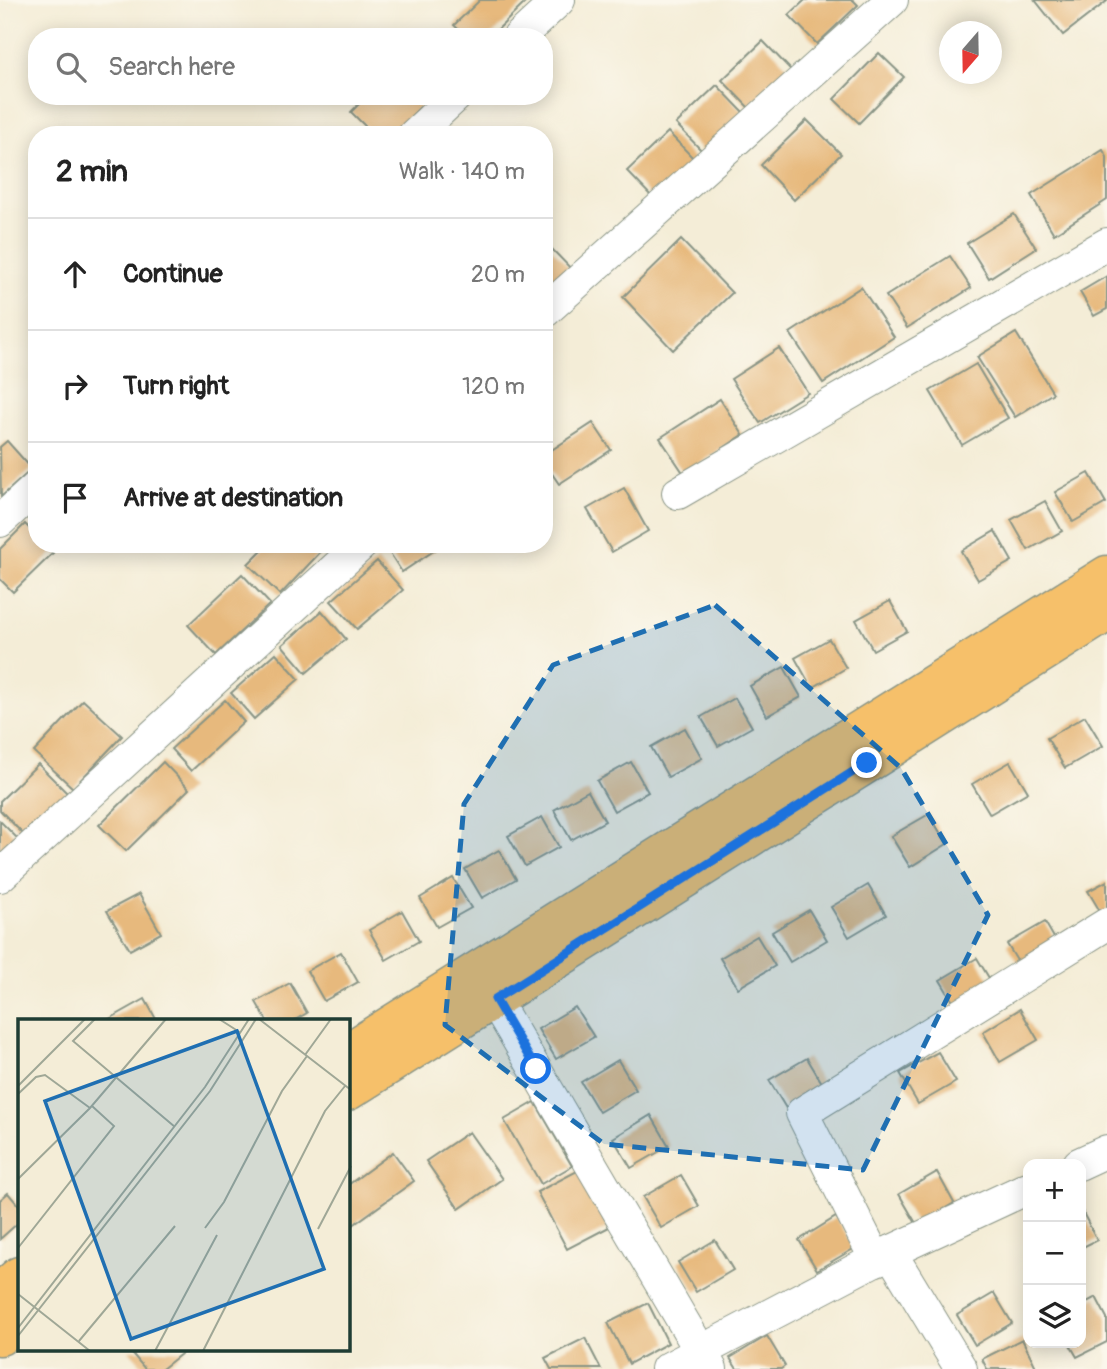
<!DOCTYPE html>
<html lang="en">
<head>
<meta charset="utf-8">
<style>
	:root { --surface:#fff; --page:#f6f6f6; --text:#222; --muted:#767676; --line:#e0e0e0 }
	body { margin:0; font-family:Pangolin,sans-serif; background:var(--page); color:var(--text) }
	.controls { position:absolute; right:21px; bottom:21px; display:grid; overflow:hidden; border-radius:14px; box-shadow:0 4px 18px #0003 }
	.controls button { width:63px; height:63px; display:grid; place-items:center; padding:0; border:0; border-bottom:2px solid var(--line); background:var(--surface); color:var(--text); font:35px sans-serif }
	.compass { position:absolute; left:939px; top:21px; width:63px; height:63px; border-radius:50%; background:var(--surface); box-shadow:0 4px 18px #0003; rotate:200deg }
	.stop { position:absolute; width:21px; height:21px; margin:-16px; border:5px solid #1a73e8; border-radius:50%; background:#fff }
	.stop.end { background:#1a73e8; border-color:#fff; box-shadow:0 2px 7px #0008 }
	.list { margin:0; padding:0; list-style:none }
	h2 { display:flex; justify-content:space-between; align-items:center; height:91px; margin:0; padding:0 28px; font-size:30px }
	h2 small { font-size:23px; font-weight:400; color:var(--muted) }
	.list li { display:grid; grid-template-columns:46px 1fr auto; gap:21px; align-items:center; box-sizing:border-box; height:112px; padding:0 28px; border-top:2px solid var(--line) }
	.list b { display:block; font-size:26px; white-space:nowrap }
	.list em { font-size:23px; font-style:normal; color:var(--muted) }
	.icon { flex:none; width:38px; height:38px; fill:none; stroke:currentColor; stroke-width:2; stroke-linecap:round; stroke-linejoin:round }
	.map { position:relative; flex:none; width:1107px; height:1369px; overflow:hidden }
	.search { position:absolute; background:var(--surface); box-shadow:0 4px 18px #0003; left:28px; top:28px; width:525px; height:77px; display:flex; align-items:center; gap:18px; box-sizing:border-box; padding:0 24px; border-radius:28px; color:var(--muted); font-size:26px }
	.panel { position:absolute; background:var(--surface); box-shadow:0 4px 18px #0003; left:28px; top:126px; width:525px; height:427px; border-radius:28px }
	.map>svg:first-child { display:block }
	.building { fill:#e7b97d }
	.lines { fill:none; stroke-linecap:round; stroke-linejoin:round }
	.minor-casing { stroke:#8a9586; stroke-width:34 }
	.major-casing { stroke:#8a9586; stroke-width:41 }
	.minor { stroke:#fff; stroke-width:32 }
	.major { stroke:#f6c06b; stroke-width:38 }
	.route { stroke:#1a73e8; stroke-width:9 }
	.marked { fill:#1f6fb2; fill-opacity:0.2; stroke:#1f6fb2; stroke-width:5; stroke-dasharray:14 9; stroke-linejoin:round }
	.inset-road { fill:none; stroke:#9fa796; stroke-width:2 }
	.view { fill:#1f6fb2; fill-opacity:0.15; stroke:#1f6fb2; stroke-width:3.5 }
	.inset-edge { fill:none; stroke:#1f3d34; stroke-width:3.5 }
</style>
</head>
<body>
<div class="map">
<svg width="1107" height="1369" viewBox="0 0 1107 1369">
	<rect width="100%" height="100%" fill="#fbf7ec"/>
	<filter id="ink" filterUnits="userSpaceOnUse"><feTurbulence type="fractalNoise" baseFrequency=".0143" numOctaves="2"/><feDisplacementMap in="SourceGraphic" scale="14" xChannelSelector="R" yChannelSelector="G"/><feConvolveMatrix kernelMatrix="1 2 1 2 8 2 1 2 1" color-interpolation-filters="sRGB"/></filter>
	<filter id="wash" filterUnits="userSpaceOnUse"><feTurbulence type="fractalNoise" baseFrequency=".00686" numOctaves="4" result="noise"/><feDisplacementMap in="SourceGraphic" scale="28" xChannelSelector="R" yChannelSelector="G"/><feGaussianBlur stdDeviation="1.57" result="paint"/><feColorMatrix in="noise" values="0 0 0 0 0 0 0 0 0 0 0 0 0 0 0 0 0 1.4 0 .05"/><feComposite in="paint" operator="in"/></filter>
	<g filter="url(#wash)">
		<rect width="100%" height="100%" fill="#f4edd7"/>
		<g id="blocks">
			<!-- building -->
			<g class="building">
				<path d="M480 0H528L490 37H466L454 25Z"/>
				<path d="M805 0H853L858 5 817 44 789 15Z"/>
				<path d="M1035 0H1107V1L1063 35Z"/>
				<path d="M763 41 791 70 750 109 722 80Z"/>
				<path d="M879 53 904 77 859 123 834 99Z"/>
				<path d="M717 85 745 114 704 153 676 124Z"/>
				<path d="M367 96H431L393 135H374L351 112Z"/>
				<path d="M807 120 841 154 794 200 761 165Z"/>
				<path d="M668 132 696 161 655 200 627 171Z"/>
				<path d="M1103 150 1107 157V200L1054 234 1031 195Z"/>
				<path d="M1014 214 1036 248 989 278 967 243Z"/>
				<path d="M681 240 732 293 673 350 623 297Z"/>
				<path d="M548 245 576 274 544 304V248Z"/>
				<path d="M950 256 971 288 907 328 886 296Z"/>
				<path d="M1107 276V309L1094 316 1080 292Z"/>
				<path d="M861 287 894 337 823 383 790 333Z"/>
				<path d="M1016 333 1053 393 1015 417 977 357Z"/>
				<path d="M779 348 808 393 760 423 731 379Z"/>
				<path d="M976 364 1008 418 962 445 930 391Z"/>
				<path d="M720 399 743 435 684 474 660 438Z"/>
				<path d="M593 423 611 450 559 484 544 462V455Z"/>
				<path d="M7 441 32 469 1 497 0 447Z"/>
				<path d="M1089 473 1106 503 1073 522 1055 492Z"/>
				<path d="M624 488 648 531 612 552 587 509Z"/>
				<path d="M1045 501 1062 531 1028 550 1011 520Z"/>
				<path d="M25 524 37 536V544H45L53 553 13 592 0 579V549Z"/>
				<path d="M995 531 1012 561 978 580 961 551Z"/>
				<path d="M268 544H328L280 595 248 564Z"/>
				<path d="M384 544H444L402 572Z"/>
				<path d="M377 561 403 590 357 629 331 601Z"/>
				<path d="M242 574 270 604 216 655 188 625Z"/>
				<path d="M890 601 907 631 873 650 856 620Z"/>
				<path d="M322 611 346 639 306 673 282 645Z"/>
				<path d="M829 639 846 668 812 688 795 658Z"/>
				<path d="M276 653 299 679 254 719 231 693Z"/>
				<path d="M784 667 801 697 767 716 750 686Z"/>
				<path d="M735 698 752 727 718 746 701 717Z"/>
				<path d="M83 700 122 736 73 788 34 752Z"/>
				<path d="M225 700 244 722 191 771 171 749Z"/>
				<path d="M1085 716 1103 746 1065 768 1047 738Z"/>
				<path d="M685 728 702 758 668 777 651 747Z"/>
				<path d="M163 762 189 789 126 851 99 825Z"/>
				<path d="M631 762 648 792 614 811 597 781Z"/>
				<path d="M1010 762 1028 792 990 814 972 784Z"/>
				<path d="M38 764 68 794 25 836 0 810V801Z"/>
				<path d="M588 791 605 821 571 840 554 810Z"/>
				<path d="M929 814 947 844 910 867 891 836Z"/>
				<path d="M542 817 559 847 525 866 508 836Z"/>
				<path d="M0 821 19 840 0 859Z"/>
				<path d="M499 850 516 879 482 898 465 869Z"/>
				<path d="M453 878 471 908 437 927 420 898Z"/>
				<path d="M1107 881V923L1088 891Z"/>
				<path d="M868 885 886 915 849 937 831 907Z"/>
				<path d="M139 894 161 933 130 950 107 911Z"/>
				<path d="M809 910 827 940 790 962 772 932Z"/>
				<path d="M402 911 419 941 386 960 369 930Z"/>
				<path d="M1045 922 1062 952 1025 974 1007 944Z"/>
				<path d="M757 936 775 966 738 988 720 958Z"/>
				<path d="M341 952 358 982 324 1001 307 971Z"/>
				<path d="M977 958 995 988 958 1010 940 980Z"/>
				<path d="M290 983 307 1013 293 1021H267L256 1002Z"/>
				<path d="M145 999 157 1021H106Z"/>
				<path d="M575 1007 594 1037 556 1059 538 1029Z"/>
				<path d="M1020 1009 1038 1040 1000 1062 983 1032Z"/>
				<path d="M938 1052 956 1082 918 1104 900 1073Z"/>
				<path d="M807 1058 825 1088 787 1110 769 1080Z"/>
				<path d="M618 1060 636 1090 599 1112 581 1082Z"/>
				<path d="M535 1102 572 1166 541 1184 504 1120Z"/>
				<path d="M651 1115 669 1146 631 1168 613 1138Z"/>
				<path d="M469 1132 502 1179 459 1209 426 1161Z"/>
				<path d="M393 1152 414 1181 353 1225 348 1218V1185Z"/>
				<path d="M579 1170 609 1227 567 1249 537 1192Z"/>
				<path d="M937 1172 954 1203 917 1225 899 1194Z"/>
				<path d="M681 1175 699 1206 661 1228 643 1197Z"/>
				<path d="M8 1193 19 1206V1222L0 1239V1200Z"/>
				<path d="M1081 1209 1097 1240 1081 1248Z"/>
				<path d="M836 1217 855 1248 817 1270 799 1240Z"/>
				<path d="M715 1240 733 1270 696 1292 678 1262Z"/>
				<path d="M994 1293 1012 1323 975 1345 957 1315Z"/>
				<path d="M1096 1297 1107 1318V1342L1077 1357 1069 1343H1081V1305Z"/>
				<path d="M648 1303 668 1343 629 1364 608 1323Z"/>
				<path d="M767 1336 785 1366 781 1369H737L730 1358Z"/>
				<path d="M585 1338 601 1369H551L545 1358Z"/>
				<path d="M1022 1339 1037 1369H987L982 1359Z"/>
				<path d="M129 1350H186L162 1369H145Z"/>
			</g>
		</g>
	</g>
	<g filter="url(#ink)">
		<use href="#blocks" fill-opacity="0" stroke="#8a9586" stroke-width="2"/>
		<g class="lines">
			<!-- minor casing -->
			<g class="minor-casing">
				<g id="minor">
					<path d="M519 37 559 0"/>
					<path d="M414 135 456 96"/>
					<path d="M544 312 892 0"/>
					<path d="M678 493 1107 244"/>
					<path d="M0 521 37 487"/>
					<path d="M0 876 362 544"/>
					<path d="M494 999 711 1369"/>
					<path d="M1079 1164 1107 1151"/>
					<path d="M890 1252 961 1369"/>
					<path d="M876 1260 802 1113 1107 924"/>
					<path d="M667 1369 890 1252 1028 1188"/>
				</g>
			</g>
			<!-- major casing -->
			<g class="major-casing">
				<g id="major">
					<path d="M348 1052 1107 575"/>
					<path d="M348 1091 1107 612"/>
					<path d="M0 1292 19 1276"/>
					<path d="M0 1336 19 1320"/>
				</g>
			</g>
			<!-- minor -->
			<use href="#minor" class="minor"/>
			<!-- major -->
			<use href="#major" class="major"/>
		</g>
	</g>
	<g class="lines" filter="url(#ink)">
		<!-- route -->
		<path class="route" d="M536 1069 495 999 867 763"/>
	</g>
	<!-- marked area -->
	<path class="marked" d="M715 605 901 768 988 915 863 1170 604 1144 445 1025 464 804 553 665Z"/>
	<!-- overview -->
	<g transform="translate(18 1019)">
		<rect width="332" height="332" fill="#f4edd7"/>
		<path class="inset-road" d="M77 0 55 22 157 108M201 0 223 14M241 0 333 71M287 36 313 0M0 67 67 0M0 75 18 58 27 56 72 89M0 160 72 89 148 0M187 209 206 183 264 72 289 37M300 210 333 147M0 229 96 107 74 87M0 275 72 332M0 309 187 68 231 0M0 317 192 72 238 0M61 322 157 207M137 332 199 216M185 332 307 92 327 67"/>
		<path class="view" d="M219 12 306 250 113 320 27 82Z"/>
		<rect width="332" height="332" class="inset-edge"/>
	</g>
</svg>
<div class="controls">
<button>+</button>
<button>−</button>
<button><svg class="icon" aria-label="layers" viewBox="0 0 24 24"><path d="M12 4l9 5-9 5-9-5zM3 14l9 5 9-5"/></svg></button>
</div>
<svg class="compass" viewBox="-18 -18 36 36"><path d="M0-13l5 13h-10z" fill="#e53935"/><path d="M0 13l5-13h-10z" fill="#767676"/></svg>
<div class="stop" style="left:536px;top:1069px"></div>
<div class="stop end" style="left:867px;top:763px"></div>
<div class="search"><svg class="icon" aria-label="search" viewBox="0 0 24 24"><circle cx="10" cy="10" r="6"/><path d="M15 15l6 6"/></svg>Search here</div>
<section class="panel">
<h2>2 min<small>Walk · 140 m</small></h2>
<ul class="list">
<li><svg class="icon" aria-label="ahead" viewBox="0 0 24 24"><path d="M12 20V5M6 11l6-6 6 6"/></svg><div><b>Continue</b></div><em>20 m</em></li>
<li><svg class="icon" aria-label="right" viewBox="0 0 24 24"><path d="M7 20v-9h11M14 6l5 5-5 5"/></svg><div><b>Turn right</b></div><em>120 m</em></li>
<li><svg class="icon" aria-label="arrive" viewBox="0 0 24 24"><path d="M6 21V4h12l-3 4 3 4H6"/></svg><div><b>Arrive at destination</b></div></li>
</ul>
</section>
</div>
</body>
</html>
